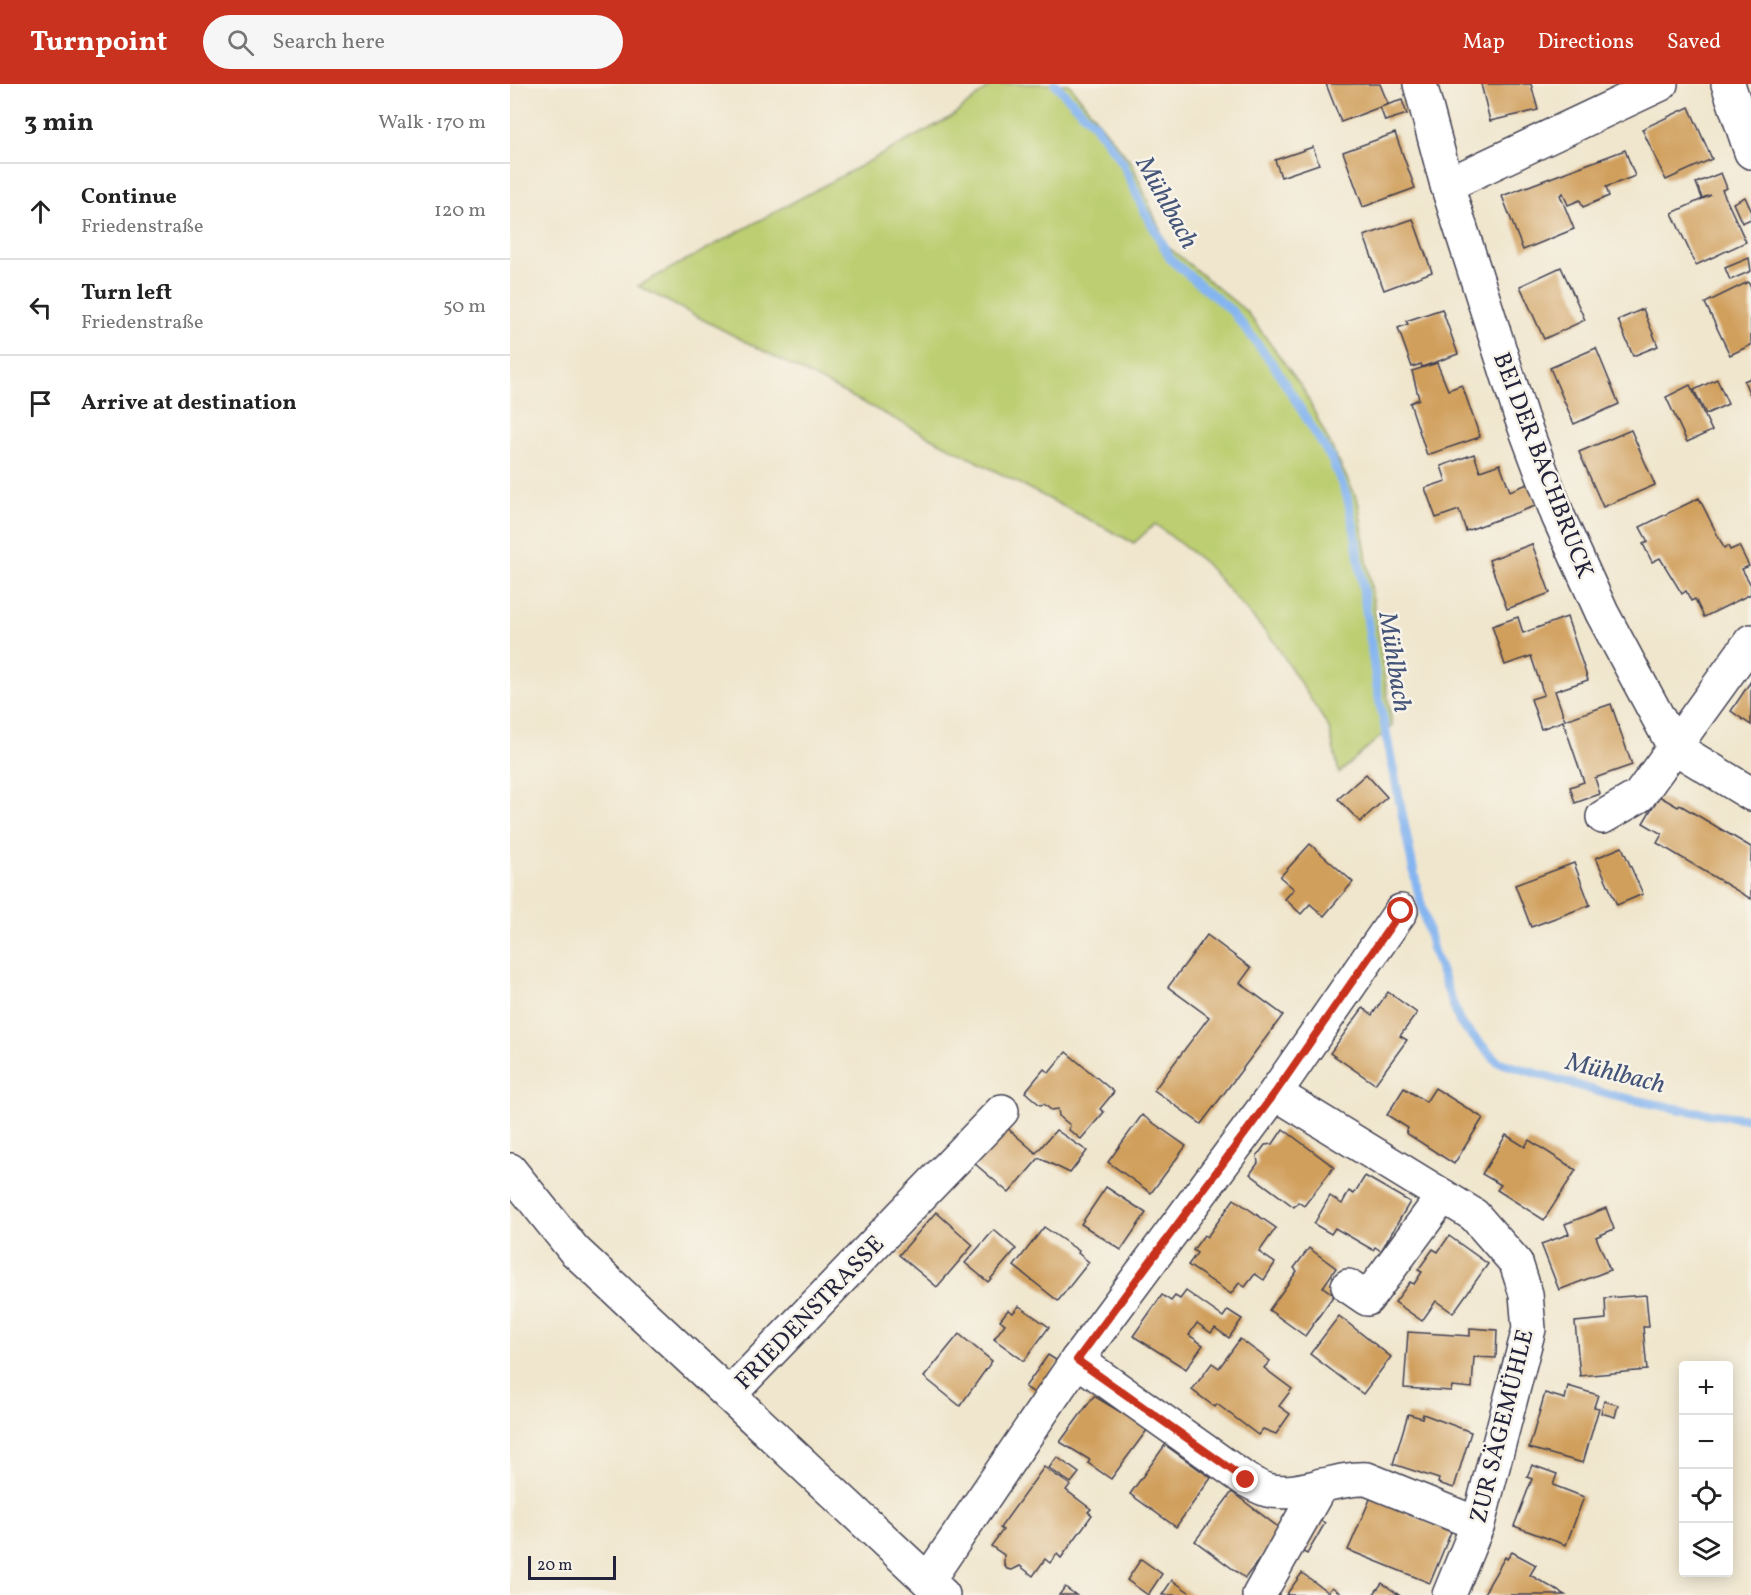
<!DOCTYPE html>
<html lang="en">
<head>
<meta charset="utf-8">
<style>
	:root { --surface:#fff; --page:#f6f6f6; --text:#222; --muted:#767676; --line:#e0e0e0; --accent:#c8321e }
	body { margin:0; font-family:Vollkorn,serif; background:var(--page); color:var(--text) }
	.controls { position:absolute; right:18px; bottom:18px; display:grid; overflow:hidden; border-radius:6px; box-shadow:0 3px 15px #0003 }
	.controls button { width:54px; height:54px; display:grid; place-items:center; padding:0; border:0; border-bottom:2px solid var(--line); background:var(--surface); color:var(--text); font:30px sans-serif }
	.scale { position:absolute; left:18px; bottom:15px; width:88px; box-sizing:border-box; padding-left:6px; border:3px solid #22223b; border-top:0; font-size:16px; line-height:21px; white-space:nowrap; color:#22223b; -webkit-text-stroke:4px #f7f3e8; paint-order:stroke }
	.stop { position:absolute; width:18px; height:18px; margin:-14px; border:4px solid #c8321e; border-radius:50%; background:#fff }
	.stop.end { background:#c8321e; border-color:#fff; box-shadow:0 2px 6px #0008 }
	.list { margin:0; padding:0; list-style:none }
	h2 { display:flex; justify-content:space-between; align-items:center; height:78px; margin:0; padding:0 24px; font-size:26px }
	h2 small { font-size:20px; font-weight:400; color:var(--muted) }
	.list li { display:grid; grid-template-columns:39px 1fr auto; gap:18px; align-items:center; box-sizing:border-box; height:96px; padding:0 24px; border-top:2px solid var(--line) }
	.list b { display:block; font-size:22px; white-space:nowrap }
	.list p { margin:0; font-size:20px; white-space:nowrap; color:var(--muted) }
	.list em { font-size:20px; font-style:normal; color:var(--muted) }
	.icon { flex:none; width:33px; height:33px; fill:none; stroke:currentColor; stroke-width:2; stroke-linecap:round; stroke-linejoin:round }
	.map { position:relative; flex:none; width:1241px; height:1511px; overflow:hidden }
	header { display:flex; align-items:center; gap:36px; box-sizing:border-box; height:84px; padding:0 30px; background:var(--accent); color:#fff }
	header strong { font-size:28px }
	nav { display:flex; gap:33px; margin-inline-start:auto; font-size:21px }
	.search { width:420px; height:54px; background:var(--page); display:flex; align-items:center; gap:15px; box-sizing:border-box; padding:0 21px; border-radius:33px; color:var(--muted); font-size:22px }
	main { display:flex }
	aside { flex:1; background:var(--surface) }
	.map>svg:first-child { display:block }
	.green { fill:#bcce71; stroke:#6f7856; stroke-width:1.5 }
	.lines { fill:none; stroke-linecap:round; stroke-linejoin:round }
	.stream { stroke:#85b5f0; stroke-width:9 }
	.building { fill:#d09f5b }
	.minor-casing { stroke:#413f51; stroke-width:36 }
	.minor { stroke:#fff; stroke-width:33 }
	.route { stroke:#c8321e; stroke-width:8 }
	.labels { text-anchor:middle; stroke-width:5; stroke-linejoin:round; paint-order:stroke }
	.street-label { font-size:24px; fill:#22223b; stroke:#f7f3e8 }
	.water-label { font-size:26px; font-style:italic; fill:#45557a; stroke:#f7f3e8 }
</style>
</head>
<body>
<header>
<strong>Turnpoint</strong>
<div class="search"><svg class="icon" aria-label="search" viewBox="0 0 24 24"><circle cx="10" cy="10" r="6"/><path d="M15 15l6 6"/></svg>Search here</div>
<nav><a>Map</a><a>Directions</a><a>Saved</a></nav>
</header>
<main>
<aside>
<h2>3 min<small>Walk · 170 m</small></h2>
<ul class="list">
<li><svg class="icon" aria-label="ahead" viewBox="0 0 24 24"><path d="M12 20V5M6 11l6-6 6 6"/></svg><div><b>Continue</b><p>Friedenstraße</p></div><em>120 m</em></li>
<li><svg class="icon" aria-label="left" viewBox="0 0 24 24"><path d="M17 20v-9H6M10 6l-5 5 5 5"/></svg><div><b>Turn left</b><p>Friedenstraße</p></div><em>50 m</em></li>
<li><svg class="icon" aria-label="arrive" viewBox="0 0 24 24"><path d="M6 21V4h12l-3 4 3 4H6"/></svg><div><b>Arrive at destination</b></div></li>
</ul>
</aside>
<div class="map">
<svg width="1241" height="1511" viewBox="0 0 1241 1511">
	<rect width="100%" height="100%" fill="#f7f3e8"/>
	<filter id="ink" filterUnits="userSpaceOnUse"><feTurbulence type="fractalNoise" baseFrequency=".0167" numOctaves="2"/><feDisplacementMap in="SourceGraphic" scale="12" xChannelSelector="R" yChannelSelector="G"/><feConvolveMatrix kernelMatrix="1 2 1 2 8 2 1 2 1" color-interpolation-filters="sRGB"/></filter>
	<filter id="wash" filterUnits="userSpaceOnUse"><feTurbulence type="fractalNoise" baseFrequency=".008" numOctaves="4" result="noise"/><feDisplacementMap in="SourceGraphic" scale="24" xChannelSelector="R" yChannelSelector="G"/><feGaussianBlur stdDeviation="1.35" result="paint"/><feColorMatrix in="noise" values="0 0 0 0 0 0 0 0 0 0 0 0 0 0 0 0 0 1.4 0 .05"/><feComposite in="paint" operator="in"/></filter>
	<g filter="url(#wash)">
		<rect width="100%" height="100%" fill="#f0e6cd"/>
		<!-- green -->
		<path class="green" d="M483 0H559L622 80 657 162 737 228 792 303 848 417 882 642 829 689 819 644 765 559 695 479 645 440 624 459 128 202 441 33Z"/>
		<g class="lines">
			<!-- stream -->
			<path class="stream" d="M545 0 585 41 613 79 632 122 661 176 723 228 765 283 822 376 837 412 845 448 867 604 906 799 923 866 950 939 988 978 1100 1011 1179 1027 1241 1035"/>
		</g>
		<g id="blocks">
			<!-- building -->
			<g class="building">
				<path d="M816 0H870L878 20 831 38Z"/>
				<path d="M971 0H1021L1028 26 980 37Z"/>
				<path d="M892 16 897 30 875 37 870 23Z"/>
				<path d="M1179 23 1202 75 1156 96 1132 45Z"/>
				<path d="M885 49 905 104 853 123 833 68Z"/>
				<path d="M803 63 809 80 771 93 765 76Z"/>
				<path d="M1115 66 1125 92 1096 103 1099 112 1073 123 1070 116 1058 121 1053 109 1050 111 1064 145 1013 166 992 112Z"/>
				<path d="M1211 89 1217 104 1212 106 1236 158 1186 181 1162 129 1201 111 1192 114 1186 99Z"/>
				<path d="M1235 113 1241 126V135L1232 139 1223 119Z"/>
				<path d="M903 135 922 188 874 206 854 152Z"/>
				<path d="M1239 174 1241 187 1220 196 1215 184Z"/>
				<path d="M1051 183 1075 236 1034 255 1010 202Z"/>
				<path d="M1238 198 1241 204V261L1220 271 1195 219Z"/>
				<path d="M932 225 948 270 912 283 911 280 902 283 888 244 898 240 896 237Z"/>
				<path d="M1133 225 1148 262 1123 272 1108 236Z"/>
				<path d="M1086 264 1109 320 1064 340 1040 284Z"/>
				<path d="M927 279 938 306 952 301 970 353 917 371 900 319 909 315 902 287Z"/>
				<path d="M1241 294V313L1234 297Z"/>
				<path d="M1207 295 1218 320 1196 330 1184 306Z"/>
				<path d="M1180 301 1202 347 1177 358 1156 313Z"/>
				<path d="M1121 346 1145 401 1093 423 1069 368Z"/>
				<path d="M964 370 970 387 990 380 1000 407 1020 399 1028 421 956 447 949 426 926 434 915 404 936 397 931 382Z"/>
				<path d="M1189 414 1214 464 1218 462 1220 466 1229 462 1239 482 1232 485 1241 501V510L1194 533 1185 515 1181 517 1176 507 1172 510 1150 474 1142 478 1133 460 1138 458 1130 443Z"/>
				<path d="M1022 460 1040 509 997 525 979 476Z"/>
				<path d="M1008 533 1013 549 1057 533 1078 596 1045 607 1055 636 1101 620 1122 681 1085 694 1090 710 1065 719 1060 703 1074 698 1053 637 1031 645 1021 615 1034 611 1021 572 995 581 982 542Z"/>
				<path d="M1241 597V641L1221 627Z"/>
				<path d="M856 690 877 713 850 738 828 715Z"/>
				<path d="M1149 712 1168 723 1170 721 1241 763V815L1147 759 1152 750 1133 739Z"/>
				<path d="M800 760 843 798 814 832 800 820 791 830 775 815 784 805 770 793Z"/>
				<path d="M1112 763 1133 810 1107 821 1086 774Z"/>
				<path d="M1064 779 1080 821 1021 843 1005 801Z"/>
				<path d="M697 851 741 884 730 899 773 931 691 1040 644 1006 699 933 658 903Z"/>
				<path d="M878 908 907 929 890 952 897 956 865 1000 820 969 853 924 862 931Z"/>
				<path d="M556 968 604 1008 590 1025 594 1028 571 1055 559 1046 560 1041 549 1032 548 1025 541 1026 534 1020 530 1021 515 1008 534 985 539 989Z"/>
				<path d="M894 1004 916 1018 925 1004 973 1034 944 1080 896 1049 898 1044 877 1031Z"/>
				<path d="M632 1031 676 1062 641 1109 598 1078Z"/>
				<path d="M496 1043 526 1069 546 1046 577 1067 560 1089 529 1074 499 1109 464 1079Z"/>
				<path d="M773 1045 824 1083 794 1122 788 1118 784 1123 740 1090 748 1079 747 1072 755 1061 763 1060Z"/>
				<path d="M996 1051 1015 1063 1019 1056 1066 1086 1034 1136 987 1106 991 1101 972 1090Z"/>
				<path d="M855 1092 900 1118 871 1167 865 1163 863 1166 825 1144 821 1150 804 1140 820 1112 832 1120 839 1107 844 1110Z"/>
				<path d="M596 1103 636 1129 611 1166 571 1140Z"/>
				<path d="M724 1115 766 1144 749 1168 765 1179 754 1196 745 1190 735 1203 729 1199 721 1210 678 1181 687 1169 683 1166 694 1151 697 1153Z"/>
				<path d="M1096 1124 1104 1145 1086 1153 1100 1186 1049 1206 1031 1160 1059 1150 1055 1140Z"/>
				<path d="M426 1128 463 1161 427 1203 389 1171Z"/>
				<path d="M534 1143 569 1167 568 1169 579 1178 548 1217 504 1182Z"/>
				<path d="M484 1146 506 1165 478 1198 455 1179Z"/>
				<path d="M939 1152 978 1180 943 1229 926 1217 912 1237 885 1218 900 1198 904 1200 912 1188 908 1186 923 1165 928 1168Z"/>
				<path d="M799 1164 826 1184 813 1203 824 1211 795 1252 759 1226 787 1187 784 1184Z"/>
				<path d="M676 1207 713 1233 718 1226 732 1235 719 1254 705 1244 701 1249 687 1239 679 1251 693 1261 676 1285 623 1252 652 1211 661 1217 665 1212 670 1215Z"/>
				<path d="M1136 1211 1139 1243H1133L1137 1286 1070 1292 1065 1238 1096 1235 1095 1214Z"/>
				<path d="M509 1222 539 1243 514 1277 484 1255 495 1240 490 1236 498 1226 503 1229Z"/>
				<path d="M829 1232 881 1273 853 1310 800 1270Z"/>
				<path d="M960 1244 987 1246 986 1274 964 1273 962 1304 942 1302 941 1307 894 1304 898 1248 960 1252Z"/>
				<path d="M449 1250 482 1277 450 1322 414 1293Z"/>
				<path d="M730 1255 760 1277 754 1284 782 1305 769 1322 780 1330 766 1350 753 1345 748 1351 707 1320 705 1323 682 1306 702 1279 709 1284Z"/>
				<path d="M538 1271 549 1278 526 1310 515 1303Z"/>
				<path d="M1058 1302 1088 1311 1084 1323 1089 1324 1073 1379 1019 1364 1035 1309 1055 1315Z"/>
				<path d="M584 1312 617 1332 619 1330 637 1346 601 1395 578 1379 580 1376 550 1358Z"/>
				<path d="M1094 1317 1108 1321 1105 1333 1091 1329Z"/>
				<path d="M898 1330 912 1334 913 1330 961 1348 944 1404 928 1399 929 1395 883 1380Z"/>
				<path d="M655 1361 701 1394 666 1443 620 1410Z"/>
				<path d="M547 1373 569 1389 561 1399 539 1384Z"/>
				<path d="M1022 1381 1047 1390 1043 1401 1074 1413 1056 1461 1004 1442 1022 1395 1017 1393Z"/>
				<path d="M534 1383 560 1401 556 1406 581 1425 578 1428 582 1431 551 1474 547 1470 540 1479 535 1475 523 1492 510 1482 502 1486 497 1485 494 1481V1471L481 1462 493 1446 490 1444Z"/>
				<path d="M722 1408 772 1446 735 1494 685 1457Z"/>
				<path d="M861 1413 941 1448 920 1499 838 1466Z"/>
				<path d="M802 1432 815 1439 797 1470 784 1463Z"/>
				<path d="M1002 1468 1026 1481 1020 1491 1055 1511H973L995 1473 997 1475Z"/>
				<path d="M631 1475 652 1490 638 1511 617 1496Z"/>
				<path d="M792 1489 818 1508 822 1503 833 1511H776Z"/>
				<path d="M662 1496 683 1511H652Z"/>
				<path d="M872 1499 889 1511H863Z"/>
				<path d="M555 1503 566 1511H549Z"/>
			</g>
		</g>
	</g>
	<g filter="url(#ink)">
		<use href="#blocks" fill-opacity="0" stroke="#413f51" stroke-width="1.5"/>
		<g class="lines">
			<!-- minor casing -->
			<g class="minor-casing">
				<g id="minor">
					<path d="M910 0 937 101 1011 333 1048 432 1092 529 1164 663 1241 710"/>
					<path d="M1218 0 1241 68"/>
					<path d="M937 101 1151 0"/>
					<path d="M1093 733 1129 712 1241 557"/>
					<path d="M765 1009 964 1131 1006 1179 1016 1210 1019 1245 968 1440 939 1511"/>
					<path d="M0 1086 64 1166 219 1311"/>
					<path d="M838 1202 857 1215 933 1112"/>
					<path d="M567 1276 736 1396C742 1399 750 1404 757 1406 790 1414 824 1393 857 1395L968 1440"/>
					<path d="M418 1496 567 1276 765 1009 891 827"/>
					<path d="M433 1511 219 1311 492 1027"/>
					<path d="M749 1511 811 1401"/>
				</g>
			</g>
			<!-- minor -->
			<use href="#minor" class="minor"/>
		</g>
	</g>
	<g class="lines" filter="url(#ink)">
		<!-- route -->
		<path class="route" d="M736 1396 567 1276 765 1009 891 827"/>
	</g>
	<g class="labels">
		<!-- street labels -->
		<g class="street-label">
			<text transform="translate(1034 381) rotate(69)" y="8">BEI DER BACHBRUCK</text>
			<text transform="translate(299 1228) rotate(-46)" y="8">FRIEDENSTRASSE</text>
			<text transform="translate(991 1342) rotate(-76)" y="8">ZUR SÄGEMÜHLE</text>
		</g>
		<!-- water labels -->
		<g class="water-label">
			<text transform="translate(658 118) rotate(61)" y="9">Mühlbach</text>
			<text transform="translate(886 578) rotate(81)" y="9">Mühlbach</text>
			<text transform="translate(1106 988) rotate(14)" y="9">Mühlbach</text>
		</g>
	</g>
</svg>
<div class="controls">
<button>+</button>
<button>−</button>
<button><svg class="icon" aria-label="locate" viewBox="0 0 24 24"><circle cx="12" cy="12" r="6"/><path d="M12 2v4M12 18v4M2 12h4M18 12h4"/></svg></button>
<button><svg class="icon" aria-label="layers" viewBox="0 0 24 24"><path d="M12 4l9 5-9 5-9-5zM3 14l9 5 9-5"/></svg></button>
</div>
<div class="scale">20 m</div>
<div class="stop" style="left:891px;top:827px"></div>
<div class="stop end" style="left:736px;top:1396px"></div>
</div>
</main>
</body>
</html>
